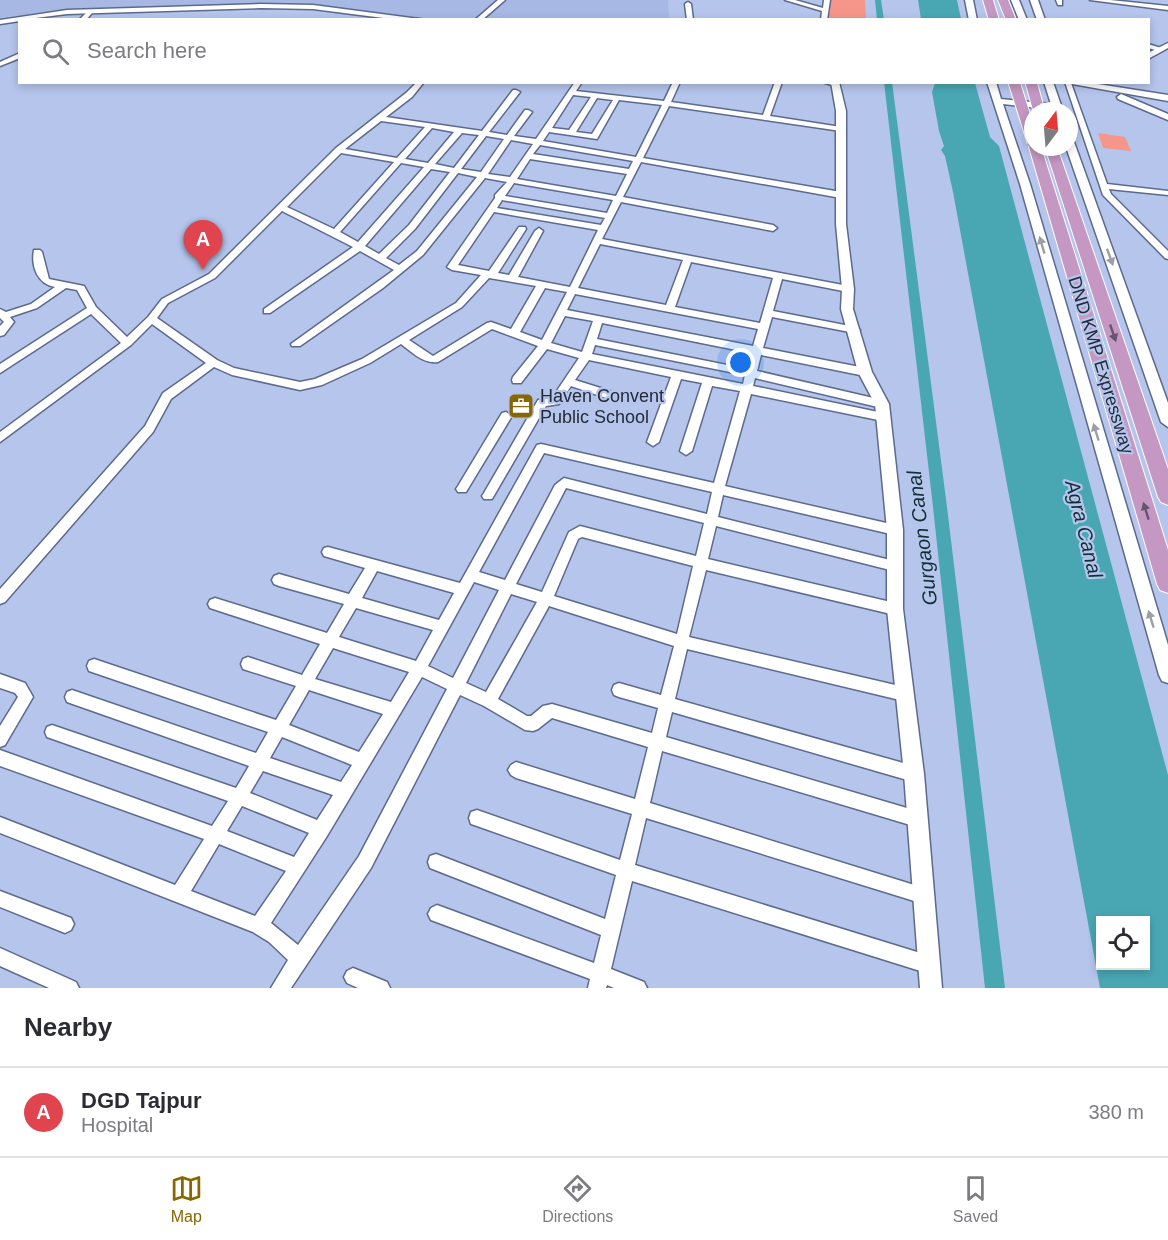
<!DOCTYPE html>
<html lang="en">
<head>
<meta charset="utf-8">
<style>
	:root { --surface:#fff; --page:#f2f2f3; --text:#2b2b33; --muted:#7c7c81; --line:#e1e1e2; --accent:#866702 }
	body { margin:0; font-family:Helvetica,sans-serif; background:var(--page); color:var(--text) }
	.controls { position:absolute; right:18px; bottom:18px; display:grid; overflow:hidden; border-radius:0px; box-shadow:0 3px 9px #0003 }
	.controls button { width:54px; height:54px; display:grid; place-items:center; padding:0; border:0; border-bottom:2px solid var(--line); background:var(--surface); color:var(--text); font:30px sans-serif }
	.compass { position:absolute; left:1024px; top:102px; width:54px; height:54px; border-radius:50%; background:var(--surface); box-shadow:0 3px 9px #0003; rotate:16deg }
	.you { position:absolute; left:741px; top:363px; width:21px; height:21px; margin:-15px; border:4px solid #fff; border-radius:50%; background:#1a73e8; box-shadow:0 0 0 9px #1a73e833 }
	.badge { display:grid; place-items:center; width:39px; height:39px; border-radius:50%; background:var(--accent); color:#fff; font-size:20px; font-weight:700 }
	.pin { position:absolute; translate:-50% -50px; filter:drop-shadow(0 2px 3px #0008) }
	.pin::after { content:''; position:absolute; top:32px; width:21px; height:18px; background:inherit; clip-path:polygon(0 0,100% 0,50% 100%) }
	.list { margin:0; padding:0; list-style:none }
	h2 { display:flex; justify-content:space-between; align-items:center; height:78px; margin:0; padding:0 24px; font-size:26px }
	h2 small { font-size:20px; font-weight:400; color:var(--muted) }
	.list li { display:grid; grid-template-columns:39px 1fr auto; gap:18px; align-items:center; box-sizing:border-box; height:90px; padding:0 24px; border-top:2px solid var(--line) }
	.list b { display:block; font-size:22px; white-space:nowrap }
	.list p { margin:0; font-size:20px; white-space:nowrap; color:var(--muted) }
	.list em { font-size:20px; font-style:normal; color:var(--muted) }
	.icon { flex:none; width:33px; height:33px; fill:none; stroke:currentColor; stroke-width:2; stroke-linecap:round; stroke-linejoin:round }
	.map { position:relative; flex:none; width:1168px; height:988px; overflow:hidden }
	.search { position:absolute; background:var(--surface); box-shadow:0 3px 9px #0003; left:18px; right:18px; top:18px; height:66px; display:flex; align-items:center; gap:15px; box-sizing:border-box; padding:0 21px; border-radius:0px; color:var(--muted); font-size:22px }
	.sheet { height:168px; background:var(--surface) }
	nav { display:flex; justify-content:space-around; align-items:center; box-sizing:border-box; height:84px; border-top:2px solid var(--line); background:var(--surface); font-size:16px; color:var(--muted) }
	nav a { display:grid; justify-items:center; gap:3px }
	nav .on { color:var(--accent) }
	.map>svg:first-child { display:block }
	.built { fill:#a7b8e5 }
	.green { fill:#f69589 }
	.water { fill:#49a7b4; fill-rule:evenodd }
	.lines { fill:none; stroke-linecap:round; stroke-linejoin:round }
	.canal { fill:#49a7b4; fill-rule:evenodd }
	.minor-casing { stroke:#5c6a8d; stroke-width:3 }
	.tertiary-casing { stroke:#5c6a8d; stroke-width:3 }
	.trunk-casing { stroke:#fff; stroke-width:2 }
	.minor { fill:#fff; fill-rule:evenodd }
	.tertiary { fill:#fff; fill-rule:evenodd }
	.trunk { fill:#c498c2; fill-rule:evenodd }
	.trunk-bridge-casing { stroke:#fff; stroke-width:13; stroke-linecap:butt }
	.trunk-bridge { stroke:#c498c2; stroke-width:11 }
	.oneway { fill:#9c9fa6 }
	.oneway2 { fill:#645670 }
	.labels { text-anchor:middle; stroke-width:4.5; stroke-linejoin:round; paint-order:stroke }
	.street-label { font-size:18px; fill:#242a39; stroke:#b5c5ec }
	.poi-label { font-size:18px; fill:#242a39; stroke:#b5c5ec; text-anchor:start }
	.water-label { font-size:20px; font-style:italic; fill:#123034; stroke:#b5c5ec }
</style>
</head>
<body>
<div class="map">
<svg width="1168" height="988" viewBox="0 0 1168 988">
	<rect width="100%" height="100%" fill="#b5c5ec"/>
	<!-- built -->
	<path class="built" d="M0 0H668L669 19 422 20 311 7 262 6 56 10 0 18Z"/>
	<!-- green -->
	<g class="green">
		<path d="M831 0H865L866 19H829Z"/>
		<path d="M1098 133 1125 137 1131 151 1103 148Z"/>
	</g>
	<!-- water -->
	<g class="water">
		<path d="M918 0H957L961 19H921Z"/>
		<path d="M935 83H975L990 137 999 146 1168 775V988H1100L953 192 945 156 941 150 944 146 939 131 932 92ZM1100 920H1146V966H1100Z"/>
	</g>
	<g class="lines">
		<!-- canal -->
		<g class="canal">
			<path d="M875 0H881L884 20H877Z"/>
			<path d="M884 82H892L947 507 1005 988H985L933 507Z"/>
		</g>
		<!-- minor casing -->
		<g class="minor-casing">
			<g id="minor">
				<path d="M498 0H505L482 20H475Z"/>
				<path d="M785 0H795L823 8 824 0H830L827 20H821L822 11Z"/>
				<path d="M1056 0H1062V5H1058Z"/>
				<path d="M1090 0H1110L1168 6V10Z"/>
				<path d="M688 2 691 4 693 20H687L685 4Z"/>
				<path d="M87 12 92 13 86 20H79Z"/>
				<path d="M1148 44 1161 48 1162 49 1159 51 1148 48Z"/>
				<path d="M20 53V58L0 66V62Z"/>
				<path d="M417 82H424L412 97 386 117 482 131 513 90H516L520 92 489 132 507 135 525 110H528L532 112 514 136 536 139 575 82H582L576 91 664 101 673 82H680L671 102 763 115 775 82H782L770 116 841 127 845 129 841 131 669 106 643 158 841 192 845 195 841 198 641 162 623 197 773 225 777 228 773 231 621 202 602 239 848 286 853 289 848 292 782 279 773 311 855 327 860 330 855 333 772 317 763 348 865 368 869 369 870 372 869 375 865 376 761 355 757 371 882 400 886 401 887 404 886 407 882 408 755 378 753 386 883 413 887 414 889 417 887 420 883 421 751 394 725 486 895 525 899 526 901 530 899 534 895 535 723 495 718 517 894 561 899 562 900 566 899 570 894 571 716 526 708 559 895 603 900 605 902 609 900 613 895 615 706 570 689 637 904 687 909 689 911 694 909 699 904 701 687 649 675 699 914 766 919 769 922 774 919 779 914 782 672 712 666 737 917 811 923 813 925 819 923 825 917 827 662 751 650 803 924 888 930 890 932 896 930 902 924 904 646 818 635 865 930 956 936 959 939 965 936 971 930 974 632 881 611 969 644 982 647 988H614L607 985 606 988H588L590 979 431 920 428 914 431 908 437 905 594 963 601 935 430 868 428 862 430 856 436 854 605 919 616 875 477 826 471 824 469 818 471 812 477 810 620 860 632 814 516 778 511 775 508 770 511 765 516 762 635 799 648 747 552 718 538 729 533 731 525 730 484 706 460 695 371 868 291 988H271L288 960 269 942 253 932 0 833V817L175 885 204 839 0 766V750L212 826 228 801 47 737 45 732 47 727 52 725 236 788 249 766 67 702 65 697 67 692 72 690 256 753 268 732 89 671 87 666 89 661 94 659 276 720 296 686 243 669 241 664 243 659 248 657 302 675 320 644 210 608 208 604 210 600 215 598 327 633 344 604 279 586 274 584 272 580 274 576 279 574 349 594 365 568 324 556 322 552 324 548 328 547 460 583 537 445 541 444 714 483 740 391 712 386 692 451 686 455 680 451 702 383 681 379 659 442 653 446 647 442 671 377 589 360 575 380 610 391 611 394 610 397 606 398 571 386 559 404 546 406 492 499H484L482 496 484 493 538 400 552 398 579 358 547 349 521 383H513L512 380 513 377 538 346 492 329 438 362C423 364 412 352 401 344L370 363 322 385 300 390 232 375 214 367 171 399 153 432 5 602 0 604V589L145 426 163 393 206 363 152 324 131 345 0 442V432L121 343 91 314 0 373V364L87 308 77 290 66 288 37 308 10 317 14 322 4 335 0 336V326L4 322 0 318V309L6 312 31 304 55 287C37 284 31 266 34 250H40L42 252 49 279 84 286 96 307 127 337 148 317 162 299 209 274 336 148 406 93ZM573 95 591 97 569 130 552 128ZM597 98 613 100 592 134 576 132ZM619 100 662 105 636 157 543 141 549 132 597 139ZM381 121 425 127 397 158 345 149ZM432 128 454 132 428 163 405 159ZM462 133 479 135 454 168 435 164ZM486 136 504 139 481 172 461 169ZM511 140 533 144 510 177 488 174ZM540 145 633 161 629 169 533 154ZM341 153 394 162 334 229 287 207ZM530 159 627 174 616 196 517 179ZM401 163 424 167 358 242 340 232ZM431 169 450 172 409 225 379 254 365 246ZM458 173 477 177 417 251 399 265 386 258 415 229ZM485 178 507 182 495 195V198L447 267 452 270 481 275 456 303 362 359 315 379 300 382 234 368 217 360 157 318 168 303 215 278 282 211 353 247 264 309V313H270L360 251 394 270 291 344 292 346H300L383 288 423 255ZM514 183 613 200 607 213 505 196ZM502 200 605 218 601 225 497 208ZM494 212 598 230 570 287 518 277 543 231 539 228 535 231 509 275 498 273 526 229 525 227H519L489 271 458 265ZM600 244 683 260 666 305 578 288ZM691 262 773 278 760 323 675 307ZM489 278 536 286 511 329 491 322 487 323 433 356 409 340 462 307ZM545 288 567 292 542 340 520 332ZM575 294 758 329 753 346 567 310ZM565 316 593 321 582 352 551 343ZM602 323 751 353 747 369 597 339ZM595 345 745 375 743 384 592 354ZM544 453 712 492 707 514 564 478 555 485 505 580 479 572ZM566 488 704 523 696 556 580 526 569 532 542 592 516 584ZM582 537 693 566 677 634 554 596 578 539ZM377 571 454 593 439 620 362 598ZM474 582 499 590 453 678 428 666ZM511 594 537 602 486 692 466 683ZM549 606 674 646 661 695 619 683 614 685 612 690 614 695 619 697 658 708 652 733 552 704 543 706 531 716H527L498 699ZM356 608 433 630 416 661 339 637ZM333 648 409 672 391 702 315 679ZM422 677 447 689 359 856 298 945 271 923 327 836ZM309 690 383 714 359 752 289 725ZM282 737 352 765 341 782 270 758ZM263 771 333 795 317 820 250 793ZM242 806 309 833 294 857 227 831ZM219 844 286 871 255 916 191 891Z"/>
				<path d="M822 82H837L838 84 835 86Z"/>
				<path d="M1065 82 1071 83 1107 184 1168 191V195L1109 189 1111 194 1168 251V259L1165 258 1103 195Z"/>
				<path d="M506 412 512 416 466 492H458L456 489 458 486 502 413Z"/>
				<path d="M0 674 25 683 33 697 5 745 0 747V726L18 697 15 693 0 688Z"/>
				<path d="M0 891 71 918 74 924 71 930 65 933 0 907Z"/>
				<path d="M0 948 76 982 79 988H49L0 966Z"/>
				<path d="M353 968 387 982 390 988H358L347 983 344 977 347 971Z"/>
			</g>
		</g>
		<!-- tertiary casing -->
		<g class="tertiary-casing">
			<g id="tertiary">
				<path d="M965 0H973L977 20H969Z"/>
				<path d="M1011 0H1019L1027 20H1019Z"/>
				<path d="M1030 0H1038L1045 20H1037Z"/>
				<path d="M261 4 313 5 427 20H399L313 9 261 8 67 14 20 20V21L0 24V20L67 10Z"/>
				<path d="M1168 43V48L1148 59V53Z"/>
				<path d="M831 82H839L846 111V224L854 289 853 309 872 372 889 404 903 530V609L924 774 942 988H920L904 774 887 609V530L875 404 858 372 841 309 842 289 836 224V111Z"/>
				<path d="M987 82H996L1001 99 1051 104 1044 82H1053L1063 111 1003 104 1030 184 1168 645V683L1162 681 1159 675 1020 184Z"/>
				<path d="M1061 82H1085L1168 95V101Z"/>
				<path d="M1121 94 1168 114V120L1118 99 1117 97Z"/>
				<path d="M1069 139 1074 142 1168 403V427L1161 422 1066 147H1069Z"/>
			</g>
		</g>
		<!-- trunk casing -->
		<g class="trunk-casing">
			<g id="trunk">
				<path d="M983 0H993L999 20H989Z"/>
				<path d="M998 0H1008L1016 20H1006Z"/>
				<path d="M1031 144H1033V147H1041L1168 550V593L1160 590 1157 584 1029 147Z"/>
				<path d="M1045 147H1057L1168 469V505L1161 502 1158 497Z"/>
			</g>
		</g>
		<!-- minor -->
		<use href="#minor" class="minor"/>
		<!-- tertiary -->
		<use href="#tertiary" class="tertiary"/>
		<!-- trunk -->
		<use href="#trunk" class="trunk"/>
		<!-- trunk-bridge casing -->
		<g class="trunk-bridge-casing">
			<g id="trunk-bridge">
				<path d="M1014 82 1033 142"/>
				<path d="M1031 82 1039 111"/>
			</g>
		</g>
		<!-- trunk-bridge -->
		<use href="#trunk-bridge" class="trunk-bridge"/>
	</g>
	<!-- one-way arrows -->
	<defs><path id="oneway-solid" d="M-6-.8H1V-3.2L6.5 0L1 3.2V.8H-6Z" transform="scale(1.5)"/></defs>
	<g class="oneway">
		<use href="#oneway-solid" transform="translate(1042 245) rotate(-106)"/>
		<use href="#oneway-solid" transform="translate(1110 257) rotate(70)"/>
		<use href="#oneway-solid" transform="translate(1096 432) rotate(-107)"/>
		<use href="#oneway-solid" transform="translate(1151 619) rotate(-107)"/>
	</g>
	<g class="oneway2">
		<use href="#oneway-solid" transform="translate(1113 333) rotate(71)"/>
		<use href="#oneway-solid" transform="translate(1146 511) rotate(-107)"/>
	</g>
	<!-- icons -->
	<defs>
		<g id="office-square" transform="scale(1.35)"><rect x="-9" y="-9" width="18" height="18" rx="4" fill="#866702" stroke="#b5c5ec"/><path d="M-6-3h4V-5.5h4V-3h4V5H-6ZM-1-4.5V-3h2v-1.5ZM-6 0V1H6V0Z" fill="#fff"/></g>
	</defs>
	<g fill-rule="evenodd">
		<use href="#office-square" x="521" y="406"/>
	</g>
	<g class="labels">
		<!-- street labels -->
		<g class="street-label">
			<text transform="translate(1101 365) rotate(73)" y="6">DND KMP Expressway</text>
		</g>
		<!-- poi labels -->
		<g class="poi-label">
			<text x="540" y="402">Haven Convent<tspan x="540" dy="21">Public School</tspan></text>
		</g>
		<!-- water labels -->
		<g class="water-label">
			<text transform="translate(1084 529) rotate(76)" y="7">Agra Canal</text>
			<text transform="translate(922 538) rotate(-97)" y="7">Gurgaon Canal</text>
		</g>
	</g>
</svg>
<div class="controls">
<button><svg class="icon" aria-label="locate" viewBox="0 0 24 24"><circle cx="12" cy="12" r="6"/><path d="M12 2v4M12 18v4M2 12h4M18 12h4"/></svg></button>
</div>
<svg class="compass" viewBox="-18 -18 36 36"><path d="M0-13l5 13h-10z" fill="#e53935"/><path d="M0 13l5-13h-10z" fill="#7c7c81"/></svg>
<div class="you"></div>
<div class="pin badge" style="left:203px;top:270px;background:#e0444e">A</div>
<div class="search"><svg class="icon" aria-label="search" viewBox="0 0 24 24"><circle cx="10" cy="10" r="6"/><path d="M15 15l6 6"/></svg>Search here</div>
</div>
<section class="sheet">
<h2>Nearby<small></small></h2>
<ul class="list">
<li><span class="badge" style="background:#e0444e">A</span><div><b>DGD Tajpur</b><p>Hospital</p></div><em>380 m</em></li>
</ul>
</section>
<nav>
<a class="on"><svg class="icon" aria-label="map" viewBox="0 0 24 24"><path d="M3 6l6-2 6 2 6-2v14l-6 2-6-2-6 2zM9 4v14M15 6v14"/></svg>Map</a>
<a><svg class="icon" aria-label="directions" viewBox="0 0 24 24"><path d="M12 3l9 9-9 9-9-9zM9 14v-3h6M13 9l2 2-2 2"/></svg>Directions</a>
<a><svg class="icon" aria-label="saved" viewBox="0 0 24 24"><path d="M7 4h10v16l-5-4-5 4z"/></svg>Saved</a>
</nav>
</body>
</html>
